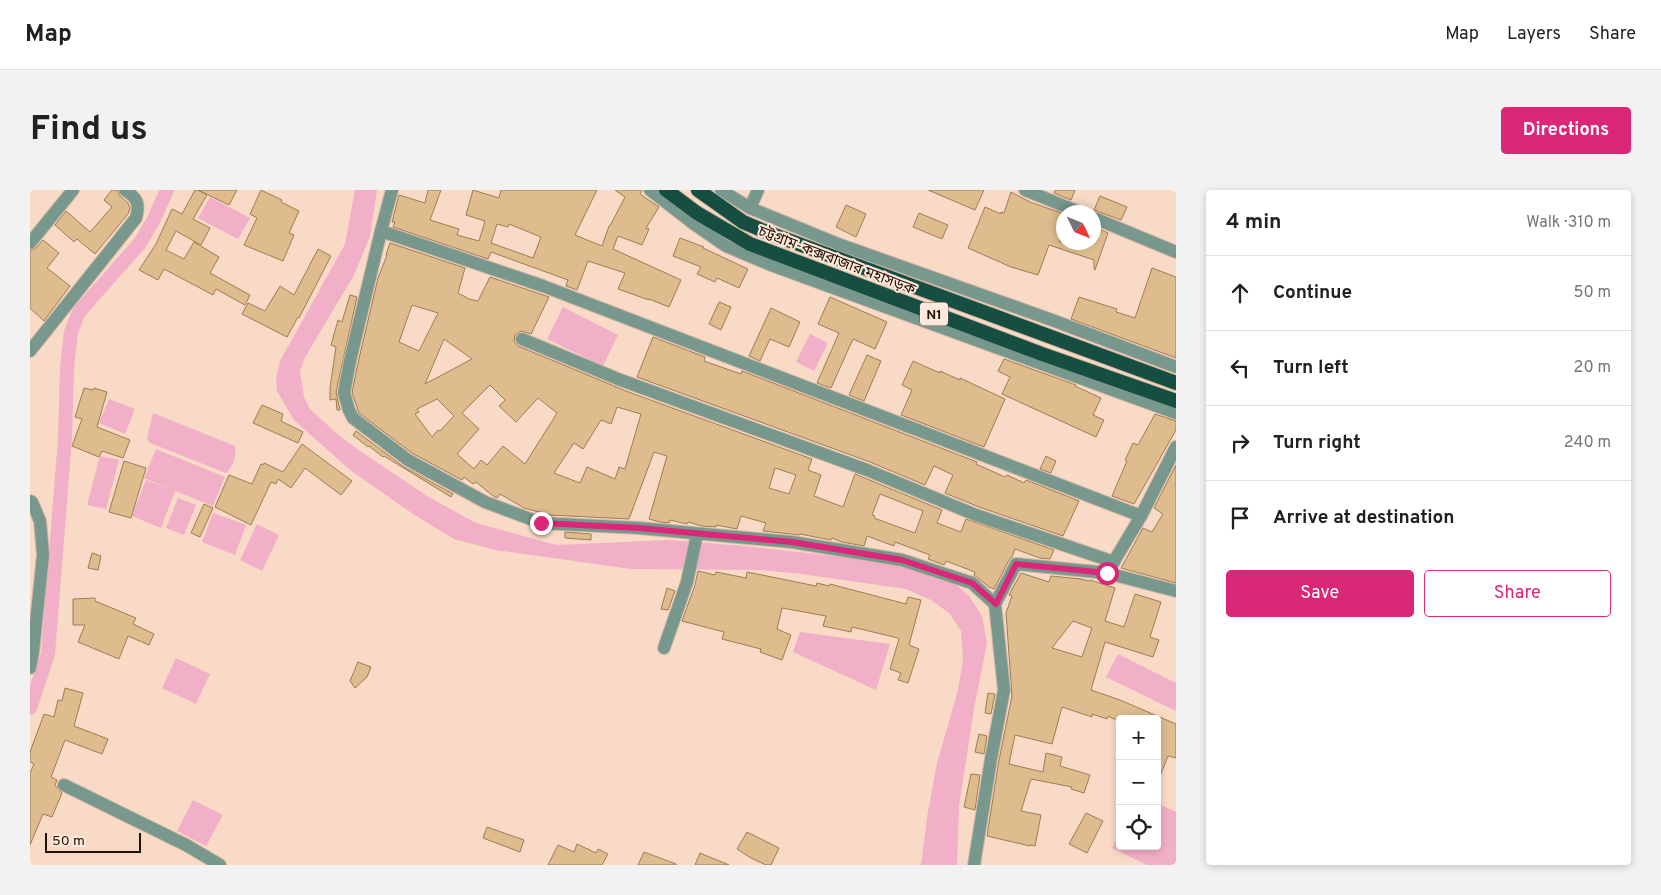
<!DOCTYPE html>
<html lang="en">
<head>
<meta charset="utf-8">
<style>
	:root { --surface:#fff; --page:#f2f2f2; --text:#202124; --muted:#757577; --line:#e0e0e0; --accent:#db2777 }
	body { margin:0; font-family:Overpass,"Noto Sans Bengali",sans-serif; background:var(--page); color:var(--text) }
	.controls { position:absolute; right:15px; bottom:15px; display:grid; overflow:hidden; border-radius:5px; box-shadow:0 2px 8px #0003 }
	.controls button { width:45px; height:45px; display:grid; place-items:center; padding:0; border:0; border-bottom:1px solid var(--line); background:var(--surface); color:var(--text); font:25px sans-serif }
	.compass { position:absolute; left:1026px; top:15px; width:45px; height:45px; border-radius:50%; background:var(--surface); box-shadow:0 2px 8px #0003; rotate:133deg }
	.scale { position:absolute; left:15px; bottom:12px; width:96px; box-sizing:border-box; padding-left:5px; border:2px solid #221105; border-top:0; font-size:14px; line-height:18px; white-space:nowrap; color:#221105; -webkit-text-stroke:4px #fee9dc; paint-order:stroke }
	.stop { position:absolute; width:15px; height:15px; margin:-11px; border:4px solid #db2777; border-radius:50%; background:#fff }
	.stop.end { background:#db2777; border-color:#fff; box-shadow:0 1px 5px #0008 }
	.list { margin:0; padding:0; list-style:none }
	h2 { display:flex; justify-content:space-between; align-items:center; height:65px; margin:0; padding:0 20px; font-size:21px }
	h2 small { font-size:16px; font-weight:400; color:var(--muted) }
	.list li { display:grid; grid-template-columns:32px 1fr auto; gap:15px; align-items:center; box-sizing:border-box; height:75px; padding:0 20px; border-top:1px solid var(--line) }
	.list b { display:block; font-size:19px; white-space:nowrap }
	.list em { font-size:16px; font-style:normal; color:var(--muted) }
	.actions { display:flex; gap:10px; padding:15px 20px }
	.actions a { flex:1; padding:11px 0; border:1px solid var(--accent); border-radius:5px; text-align:center; font-size:18px; color:var(--accent) }
	.actions .main { background:var(--accent); color:#fff }
	.icon { flex:none; width:28px; height:28px; fill:none; stroke:currentColor; stroke-width:2; stroke-linecap:round; stroke-linejoin:round }
	.map { position:relative; flex:none; width:1146px; height:675px; overflow:hidden; border-radius:5px }
	header { display:flex; align-items:center; gap:30px; box-sizing:border-box; height:70px; padding:0 25px; background:var(--surface); border-bottom:1px solid var(--line) }
	header strong { font-size:24px }
	nav { display:flex; gap:28px; margin-inline-start:auto; font-size:18px }
	.intro { display:flex; align-items:center; justify-content:space-between; box-sizing:border-box; height:120px; padding:0 30px }
	h1 { margin:0; font-size:35px }
	.button { padding:12px 22px; border-radius:5px; background:var(--accent); color:#fff; font-size:18px; font-weight:700 }
	main { display:flex; gap:30px; padding:0 30px }
	aside { flex:1; background:var(--surface); border-radius:5px; box-shadow:0 2px 8px #0003 }
	.map>svg:first-child { display:block }
	.water { fill:#f2afc8 }
	.lines { fill:none; stroke-linecap:round; stroke-linejoin:round }
	.canal { stroke:#f2afc8; stroke-width:14 }
	.building { fill:#debc8e; stroke:#9d7d50; fill-rule:evenodd }
	.minor-casing { stroke:#d1b6a3; stroke-width:14 }
	.trunk-casing { stroke:#d1b6a3; stroke-width:16 }
	.minor { stroke:#78988e; stroke-width:12 }
	.trunk { stroke:#164e41; stroke-width:14 }
	.route { stroke:#db2777; stroke-width:6 }
	.labels { text-anchor:middle; stroke-width:4; stroke-linejoin:round; paint-order:stroke }
	.shield { fill:#fee9dc; stroke:#645246; stroke-width:1 }
	.shield-label { font-size:14px; font-weight:bold; fill:#221105 }
	.street-label { font-size:15px; fill:#221105; stroke:#fee9dc }
</style>
</head>
<body>
<header>
<strong>Map</strong>
<nav><a>Map</a><a>Layers</a><a>Share</a></nav>
</header>
<div class="intro"><h1>Find us</h1><a class="button">Directions</a></div>
<main>
<div class="map">
<svg width="1146" height="675" viewBox="0 0 1146 675">
	<rect width="100%" height="100%" fill="#f8dac6"/>
	<!-- water -->
	<g class="water">
		<path d="M325 0H347L340 46 324 85 274 169 270 182 274 207 280 219 305 242 327 259 397 306 446 333 526 355 639 350 714 356 849 371 884 378 924 393 939 406 952 426 957 453 944 519 929 616 927 675H891L897 627 907 573 928 500 933 469 931 441 919 423 901 410 876 399 772 384 731 380 601 379 465 360 424 349 383 324 320 280 264 230 247 201 246 189 250 171 315 54Z"/>
		<path d="M180 7 220 28 208 49 168 28Z"/>
		<path d="M533 117 588 145 573 176 517 149Z"/>
		<path d="M780 144 798 153 784 181 766 172Z"/>
		<path d="M79 209 105 219 95 244 69 233Z"/>
		<path d="M123 223 205 256C207 264 203 277 196 283L120 253 117 248Z"/>
		<path d="M126 259 195 287 183 316 145 301 131 338 102 326 116 290 140 299 114 288Z"/>
		<path d="M70 266 89 270 76 319 57 315Z"/>
		<path d="M148 308 166 315 154 345 136 338Z"/>
		<path d="M183 323 216 335 205 365 172 352Z"/>
		<path d="M227 334 249 345 232 381 210 370Z"/>
		<path d="M770 442 860 454 846 500 763 462Z"/>
		<path d="M1088 464 1146 493V521L1076 487Z"/>
		<path d="M146 468 180 484 166 514 132 498Z"/>
		<path d="M163 610 193 625 176 656 147 641Z"/>
		<path d="M1127 613 1146 622V675H1117L1082 658 1090 643V656H1127Z"/>
	</g>
	<g class="lines">
		<!-- canal -->
		<path class="canal" d="M0 518 18 464 35 248 37 178 41 142 49 122 110 53 124 29 137 0"/>
	</g>
	<!-- building -->
	<g class="building">
		<path d="M82 0H87L90 6 98 13 100 18 98 24 65 64 47 49 44 52 25 35 36 21 60 42 82 17 74 10Z"/>
		<path d="M165 0H207L199 15 168 0 177 5 163 29 180 38 171 55 146 41 136 60 154 69 164 52 189 67 180 83 220 105 215 115 186 99 183 105 134 79 128 90 109 80 126 54 142 19 152 24Z"/>
		<path d="M231 0 252 10 251 12 269 21 259 43 264 45 253 71 214 55 227 28 220 24Z"/>
		<path d="M398 0H411L400 30 429 39 427 45 449 51 455 31 436 25 443 0 469 8 471 0H567L545 45 572 56 579 36H580L595 7 585 0H612L610 4 629 17 616 38 619 39 612 55 588 46 583 59 651 90 639 117 619 109V110L588 99 595 83 558 71 547 100 536 96 538 90 461 62 458 69 363 37 365 32H362L369 5 395 13ZM467 34 478 37 479 34 511 47 503 68 461 53Z"/>
		<path d="M898 0H954L945 20Z"/>
		<path d="M1025 0H1045L1041 10 1024 3Z"/>
		<path d="M981 2 1000 12 1034 24V40L1029 52H1064V37L1078 43 1065 80 1064 79V70L1019 55 1008 85 981 77 938 58 955 17 971 24V22L974 23Z"/>
		<path d="M1070 6 1097 17 1091 30 1064 20Z"/>
		<path d="M816 15 836 24 826 47 806 37Z"/>
		<path d="M889 23 918 35 912 49 883 37Z"/>
		<path d="M650 48 674 57 673 58 718 79 709 98 687 88 685 92 667 84 671 77 643 66Z"/>
		<path d="M13 50 29 63 17 78 40 96 14 131 0 118V61L6 58Z"/>
		<path d="M360 53 435 78 428 103 439 109 448 111 460 87 519 107 501 144 491 141 485 145 484 151 488 156 596 201 782 269 778 280 791 285 784 306 813 317 825 284 912 320 907 333 931 342 936 329 1024 360 1020 369 1010 368 985 359 982 367 979 370 964 399 959 397 944 385 945 382 916 371 914 375 898 369 900 365 865 352 864 356 837 346 834 356 812 352 802 348 801 350 770 344V345L733 341 736 333 711 326 707 339 686 335V337L672 336 658 332 657 334 640 330 639 333 630 332 619 329 637 266 624 262 599 329 520 325 494 318 470 304 467 308 463 306 446 292 443 294 434 287 432 290 382 263 329 223 327 217 322 203 328 173 348 88 357 65H356ZM382 115 408 123 389 161 369 152ZM414 149 442 169 395 194ZM460 195 475 210 469 216 486 232 508 208 527 223 495 274 473 256 457 275 451 270 444 279 427 264 449 239 432 223ZM407 209 424 226 410 241 408 240 402 247 385 224 389 222 387 219ZM587 217 611 224 595 279 589 277 585 289 557 277 550 293 524 283 544 253 553 259 571 230 581 234ZM745 278 766 285 759 304 739 298ZM850 304 893 321 885 343 844 328 845 326 842 325Z"/>
		<path d="M288 59 301 66 269 128 268 127 257 147 212 124 218 113 235 121 250 96 264 105Z"/>
		<path d="M1122 78 1146 87V168L1041 129 1049 107 1087 119 1086 122 1105 128Z"/>
		<path d="M320 105 327 107 306 202 310 220H307L306 209 300 210V198L306 157 301 155 308 130 312 132Z"/>
		<path d="M800 107 857 132 845 159 823 149 801 198 787 193 809 143 788 134Z"/>
		<path d="M689 112 701 117 691 140 679 134Z"/>
		<path d="M741 118 770 132 759 157 740 149 730 171 719 166Z"/>
		<path d="M623 147 675 167 674 171 711 184 712 181 947 272 946 274 975 287 977 285 994 293 996 290 1049 311 1033 346 949 317 915 303 923 285 904 276 895 295 840 272 607 187Z"/>
		<path d="M837 165 851 171 834 211 819 205Z"/>
		<path d="M974 169 1046 195 1045 196 1071 208 1063 225 1074 230 1066 247 972 204 980 187 968 181Z"/>
		<path d="M883 171 910 183V181L930 190V188L975 209 954 257 871 225 882 200 872 195Z"/>
		<path d="M54 198 63 200 64 198 77 202 67 237 100 250 93 268 72 261 69 267 42 256 52 229 45 227Z"/>
		<path d="M232 215 253 224 251 231 273 242 268 253 223 233Z"/>
		<path d="M1125 224 1146 231V240L1104 314 1082 306 1097 271 1095 270 1103 253 1108 255Z"/>
		<path d="M326 241 374 277 423 304 421 307 354 266 353 267 339 256 338 257 323 245Z"/>
		<path d="M272 254 322 291 311 305 275 278 261 298 248 289 246 294 241 292 221 335 185 317 199 285 222 294 231 274 233 275 234 273 253 282Z"/>
		<path d="M1016 266 1026 271 1021 283 1010 279Z"/>
		<path d="M94 271 116 278 101 328 79 322Z"/>
		<path d="M1146 275V393L1091 378 1113 338 1122 342 1133 324 1124 318Z"/>
		<path d="M174 314 183 318 170 347 161 343Z"/>
		<path d="M535 342 561 344V350L535 348Z"/>
		<path d="M62 363 71 366 68 380 58 378Z"/>
		<path d="M668 381 685 385 686 382 716 388 717 382 786 396 787 393 799 396 800 394 876 414 878 407 891 410 879 455 889 459 878 493 868 490 871 483 860 479 869 449 868 448 822 437 821 442 793 436 796 426 752 418 747 439 761 445 752 470 730 462 731 459 692 449 694 442 652 431 665 395Z"/>
		<path d="M991 383 1019 392 1021 386 1051 389 1059 391 1060 390 1085 398 1075 431 1094 437 1105 404 1131 412 1120 447 1129 450 1123 467 1075 452 1061 500 1090 510 1146 534V568L1138 566 1128 591 1127 529H1084L1078 526 1077 529 1062 524V527L1032 517 1022 554 985 545 979 574 1013 582 1016 563 1032 567 1030 576 1060 585 1054 603 1041 599 1042 597 1001 589 991 621 1011 625 1005 656 1000 655V656L957 646 969 570 982 506 976 423 982 406 979 405ZM1043 431 1062 438 1052 467 1022 458Z"/>
		<path d="M637 398 645 401 638 420 631 419Z"/>
		<path d="M65 408V411L106 428 103 434 124 444 119 455 98 446 89 469 48 452 55 435H43V409Z"/>
		<path d="M328 472 341 477 337 487 325 498 320 491Z"/>
		<path d="M35 498 53 503 44 536 78 549 72 564 35 550 21 587 27 590 25 595 32 603 22 627 13 624 0 655V583L4 574 0 572V562L14 524 24 527 28 510 32 511Z"/>
		<path d="M958 503 965 504 961 524 955 523Z"/>
		<path d="M949 544 957 546 954 564 945 562Z"/>
		<path d="M941 584 950 585 945 620 934 617Z"/>
		<path d="M1056 623 1073 631 1057 663 1039 654Z"/>
		<path d="M457 637 494 650 490 662 453 648Z"/>
		<path d="M717 642 749 658 741 675H736L721 668 707 659Z"/>
		<path d="M547 654 566 663 568 659 578 664 572 675H518L528 655 544 662Z"/>
		<path d="M614 662 646 674V675H608Z"/>
		<path d="M670 663 699 675H665Z"/>
	</g>
	<g class="lines">
		<!-- minor casing -->
		<g class="minor-casing">
			<g id="minor">
				<path d="M362 0 351 41 320 171 314 203 319 220 323 228 378 270 455 312 511 333 609 338 762 352 872 370 942 393 965 414"/>
				<path d="M620 0 664 34 696 56 741 75 1146 223"/>
				<path d="M691 0 720 18 808 54 1022 130 1146 177"/>
				<path d="M995 0 1049 22"/>
				<path d="M720 18 728 0"/>
				<path d="M1064 28 1146 62"/>
				<path d="M351 41 513 96 1111 326"/>
				<path d="M0 53 43 0"/>
				<path d="M492 149 588 189 837 280 946 325 1084 372"/>
				<path d="M0 161 106 28C110 13 107 8 95 0"/>
				<path d="M0 311 2 312 10 331 13 365 3 462 0 478"/>
				<path d="M1077 383 1146 401"/>
				<path d="M634 458 657 392 667 344"/>
				<path d="M34 595 156 655 190 675"/>
				<path d="M944 675 961 569 974 500 965 414 986 374 1077 383 1111 326 1146 257"/>
			</g>
		</g>
		<!-- trunk casing -->
		<g class="trunk-casing">
			<g id="trunk">
				<path d="M636 0 667 23 720 54 1012 164 1146 211"/>
				<path d="M668 0 713 32 739 43 1146 193"/>
			</g>
		</g>
		<!-- minor -->
		<use href="#minor" class="minor"/>
		<!-- trunk -->
		<use href="#trunk" class="trunk"/>
	</g>
	<g class="lines">
		<!-- route -->
		<path class="route" d="M511 333 609 338 762 352 872 370 942 393 966 414 986 374 1077 383"/>
	</g>
	<g class="labels">
		<!-- shield labels -->
		<rect class="shield" x="890" y="112.5" width="28" height="23" rx="4"/>
		<g class="shield-label">
			<text x="904" y="129">N1</text>
		</g>
		<!-- street labels -->
		<g class="street-label">
			<text transform="translate(807 70) rotate(21)" y="5">চট্টগ্রাম-কক্সবাজার মহাসড়ক</text>
		</g>
	</g>
</svg>
<div class="controls">
<button>+</button>
<button>−</button>
<button><svg class="icon" aria-label="locate" viewBox="0 0 24 24"><circle cx="12" cy="12" r="6"/><path d="M12 2v4M12 18v4M2 12h4M18 12h4"/></svg></button>
</div>
<svg class="compass" viewBox="-18 -18 36 36"><path d="M0-13l5 13h-10z" fill="#e53935"/><path d="M0 13l5-13h-10z" fill="#757577"/></svg>
<div class="scale">50 m</div>
<div class="stop" style="left:1077px;top:383px"></div>
<div class="stop end" style="left:511px;top:333px"></div>
</div>
<aside>
<h2>4 min<small>Walk · 310 m</small></h2>
<ul class="list">
<li><svg class="icon" aria-label="ahead" viewBox="0 0 24 24"><path d="M12 20V5M6 11l6-6 6 6"/></svg><div><b>Continue</b></div><em>50 m</em></li>
<li><svg class="icon" aria-label="left" viewBox="0 0 24 24"><path d="M17 20v-9H6M10 6l-5 5 5 5"/></svg><div><b>Turn left</b></div><em>20 m</em></li>
<li><svg class="icon" aria-label="right" viewBox="0 0 24 24"><path d="M7 20v-9h11M14 6l5 5-5 5"/></svg><div><b>Turn right</b></div><em>240 m</em></li>
<li><svg class="icon" aria-label="arrive" viewBox="0 0 24 24"><path d="M6 21V4h12l-3 4 3 4H6"/></svg><div><b>Arrive at destination</b></div></li>
</ul>
<div class="actions"><a class="main">Save</a><a>Share</a></div>
</aside>
</main>
</body>
</html>
